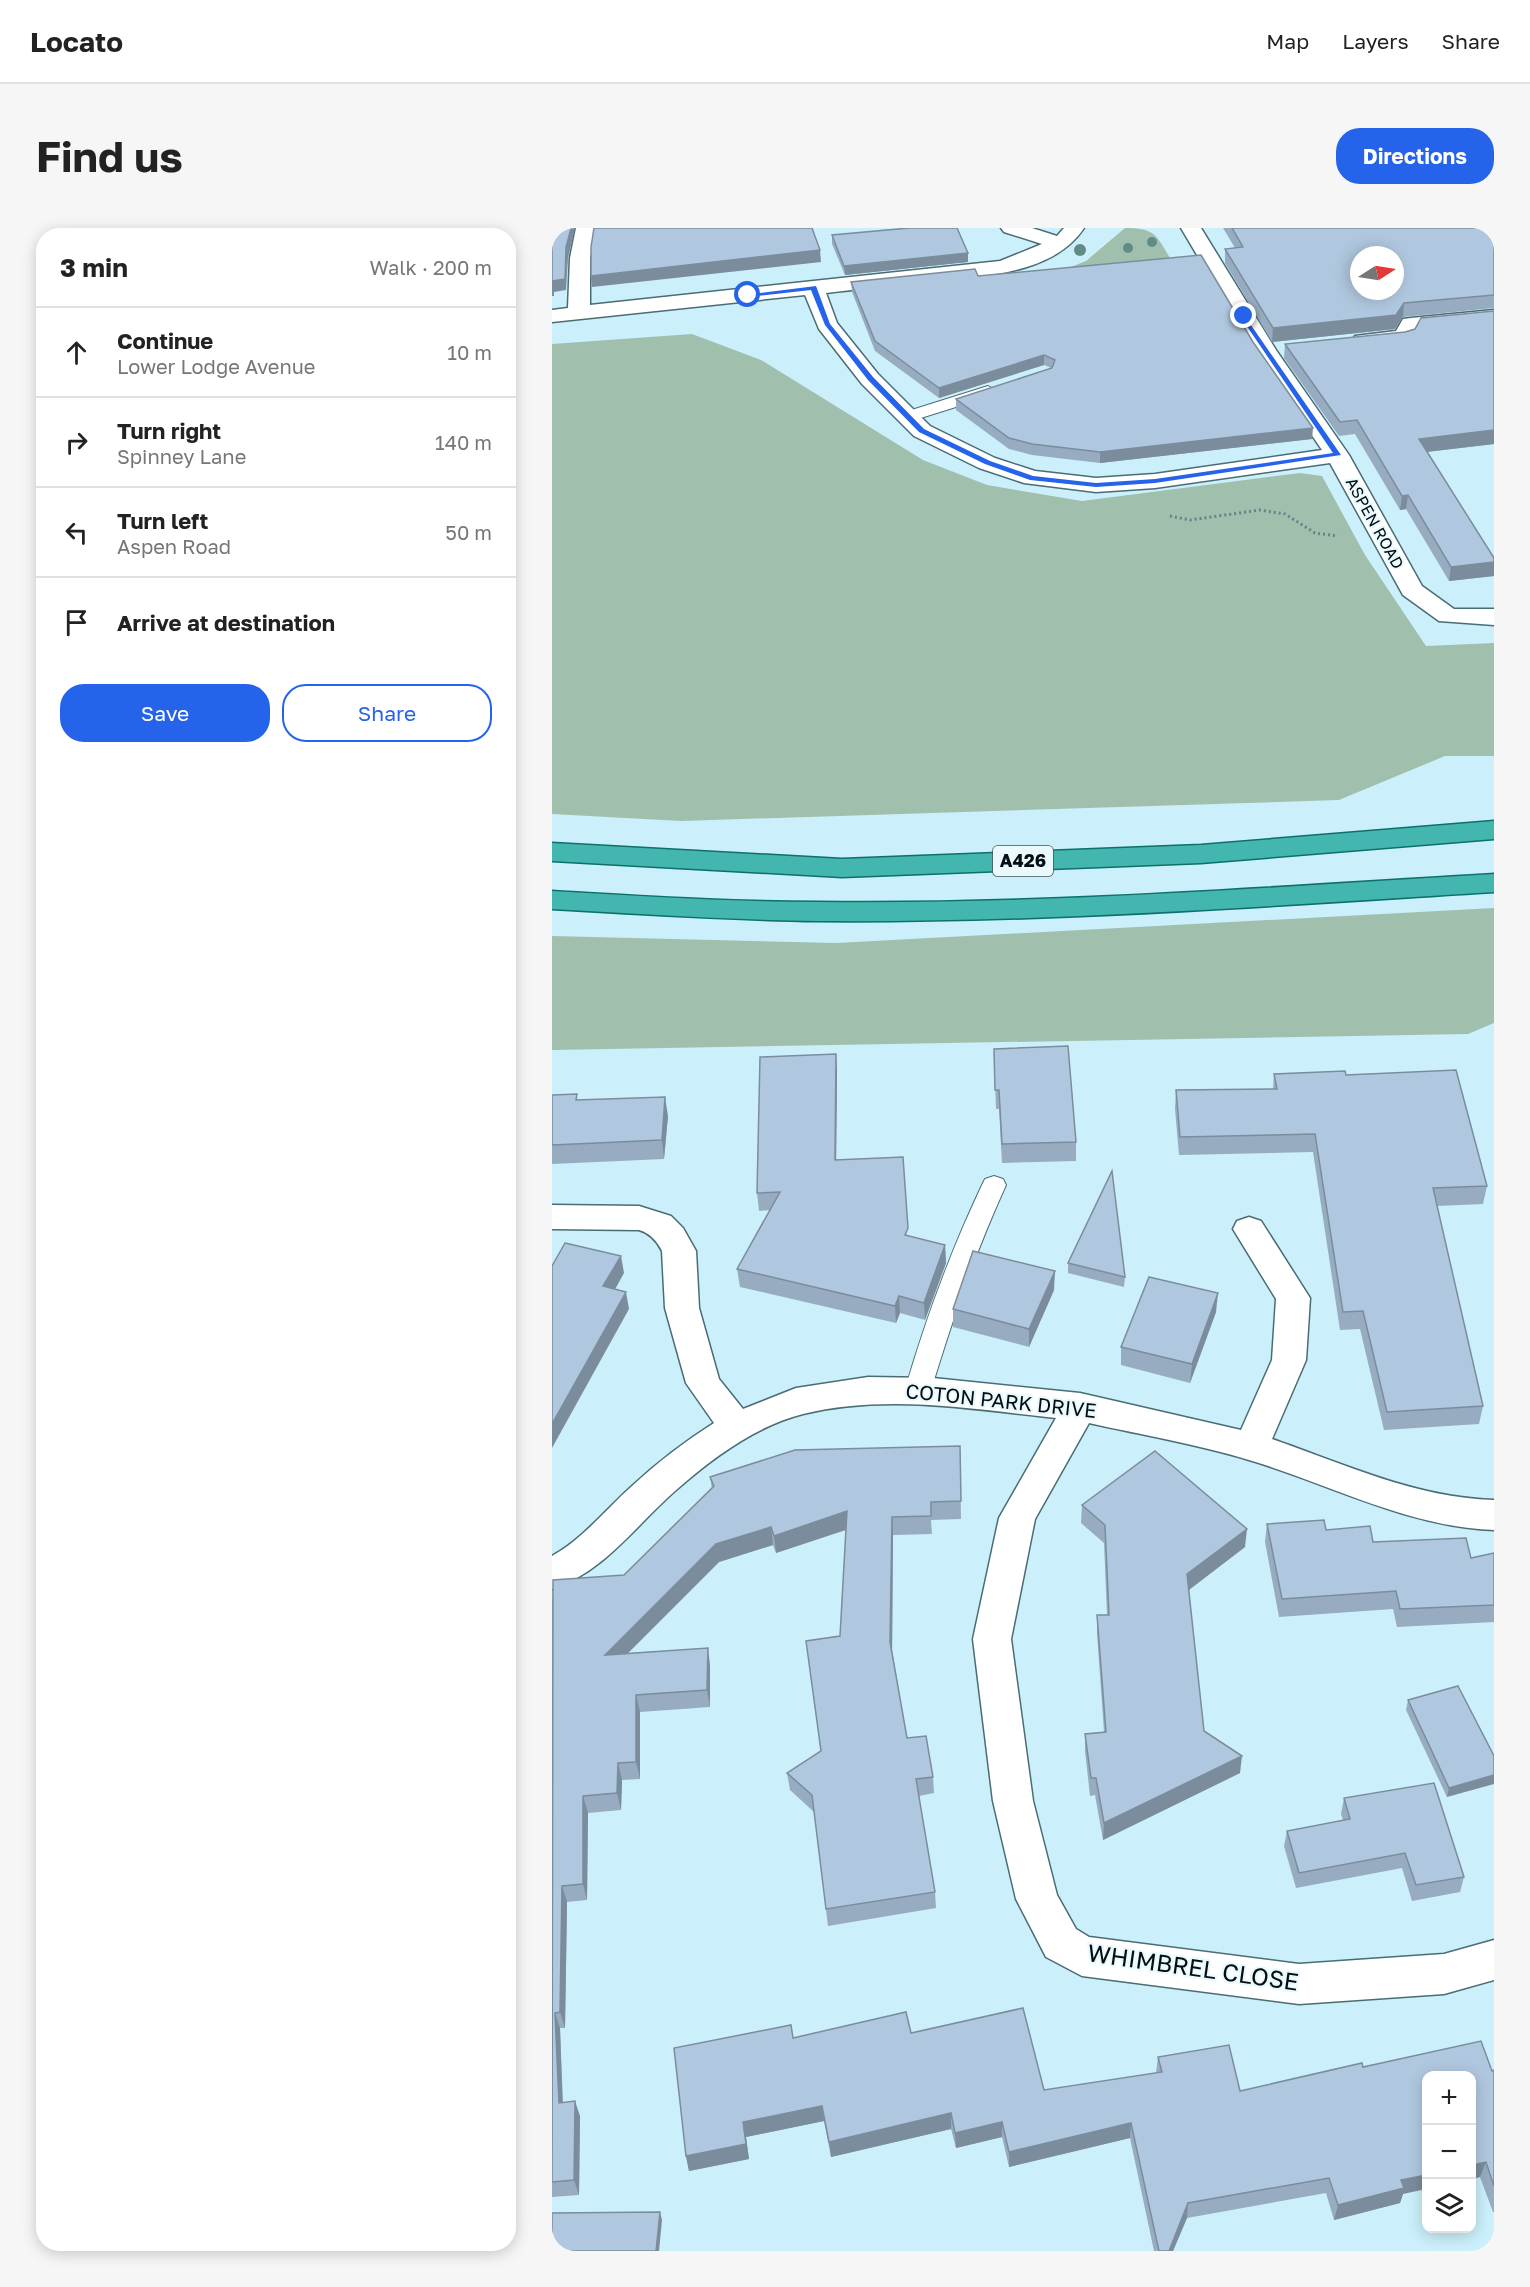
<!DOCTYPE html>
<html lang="en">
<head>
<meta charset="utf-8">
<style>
	:root { --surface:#fff; --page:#f6f6f6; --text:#222; --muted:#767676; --line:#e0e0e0; --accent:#2563eb }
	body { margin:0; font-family:"Golos Text",sans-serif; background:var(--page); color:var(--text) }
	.controls { position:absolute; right:18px; bottom:18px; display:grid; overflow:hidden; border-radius:12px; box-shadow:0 3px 15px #0003 }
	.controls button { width:54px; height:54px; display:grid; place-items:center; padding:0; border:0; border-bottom:2px solid var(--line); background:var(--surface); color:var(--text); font:30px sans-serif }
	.compass { position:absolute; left:798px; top:18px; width:54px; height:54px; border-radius:50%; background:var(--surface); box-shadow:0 3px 15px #0003; rotate:78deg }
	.stop { position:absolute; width:18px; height:18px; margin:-14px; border:4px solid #2563eb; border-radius:50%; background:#fff }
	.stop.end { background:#2563eb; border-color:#fff; box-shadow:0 2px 6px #0008 }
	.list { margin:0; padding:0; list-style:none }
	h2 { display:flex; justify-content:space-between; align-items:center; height:78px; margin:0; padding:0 24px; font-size:26px }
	h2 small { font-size:20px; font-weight:400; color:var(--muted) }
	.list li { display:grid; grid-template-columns:39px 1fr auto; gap:18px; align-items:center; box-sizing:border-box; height:90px; padding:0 24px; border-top:2px solid var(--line) }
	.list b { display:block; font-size:22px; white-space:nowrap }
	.list p { margin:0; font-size:20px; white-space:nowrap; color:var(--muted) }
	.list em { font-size:20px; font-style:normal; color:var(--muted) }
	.actions { display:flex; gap:12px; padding:18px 24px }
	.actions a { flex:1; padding:14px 0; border:2px solid var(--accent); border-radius:24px; text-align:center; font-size:21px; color:var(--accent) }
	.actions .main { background:var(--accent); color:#fff }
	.icon { flex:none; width:33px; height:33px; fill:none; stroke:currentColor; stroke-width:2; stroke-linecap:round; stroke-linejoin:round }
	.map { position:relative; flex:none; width:942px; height:2023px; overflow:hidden; border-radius:24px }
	header { display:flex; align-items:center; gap:36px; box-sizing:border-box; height:84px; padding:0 30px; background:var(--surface); border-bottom:2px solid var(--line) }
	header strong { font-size:28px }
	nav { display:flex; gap:33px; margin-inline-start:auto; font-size:21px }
	.intro { display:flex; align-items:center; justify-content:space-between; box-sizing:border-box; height:144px; padding:0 36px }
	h1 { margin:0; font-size:42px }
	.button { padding:15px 27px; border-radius:24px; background:var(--accent); color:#fff; font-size:21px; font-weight:700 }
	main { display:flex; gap:36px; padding:0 36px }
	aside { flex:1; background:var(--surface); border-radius:24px; box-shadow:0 3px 15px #0003 }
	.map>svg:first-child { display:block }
	.green { fill:#a0c0ad }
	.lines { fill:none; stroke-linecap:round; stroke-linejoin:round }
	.service-casing { stroke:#4a6c75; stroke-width:2 }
	.minor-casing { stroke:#4a6c75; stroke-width:3 }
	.trunk-casing { stroke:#0d706b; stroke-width:3 }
	.path { stroke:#688087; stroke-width:3; stroke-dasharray:2 3; stroke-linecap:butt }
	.service { fill:#fff; fill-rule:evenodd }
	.minor { fill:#fff; fill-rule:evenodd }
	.trunk { fill:#42b6af; fill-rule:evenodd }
	.tree { fill:#608c85 }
	.wall { fill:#97acc0 }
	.shaded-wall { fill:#7b8c9c }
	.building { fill:#b0c8df; stroke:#7b8c9c; stroke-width:1.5; fill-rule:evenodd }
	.route { fill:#2563eb }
	.labels { text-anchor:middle; stroke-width:4.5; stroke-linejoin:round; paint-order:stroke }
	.far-street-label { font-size:16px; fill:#020e11; stroke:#eaf9fd }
	.shield { fill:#eaf9fd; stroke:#485458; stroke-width:1.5 }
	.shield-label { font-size:18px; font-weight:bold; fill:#020e11 }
	.street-label { font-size:20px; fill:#020e11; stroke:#eaf9fd }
	.near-street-label { font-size:24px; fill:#020e11; stroke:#eaf9fd }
</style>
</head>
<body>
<header>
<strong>Locato</strong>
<nav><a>Map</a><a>Layers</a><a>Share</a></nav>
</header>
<div class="intro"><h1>Find us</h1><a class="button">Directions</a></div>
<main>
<aside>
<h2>3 min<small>Walk · 200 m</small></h2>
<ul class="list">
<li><svg class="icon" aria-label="ahead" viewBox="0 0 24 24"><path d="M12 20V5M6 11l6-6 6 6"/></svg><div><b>Continue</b><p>Lower Lodge Avenue</p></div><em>10 m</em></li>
<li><svg class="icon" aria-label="right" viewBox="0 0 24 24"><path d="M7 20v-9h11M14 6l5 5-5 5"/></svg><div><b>Turn right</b><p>Spinney Lane</p></div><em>140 m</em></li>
<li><svg class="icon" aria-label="left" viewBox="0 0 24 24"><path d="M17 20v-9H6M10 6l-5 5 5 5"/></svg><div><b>Turn left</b><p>Aspen Road</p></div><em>50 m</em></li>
<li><svg class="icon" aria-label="arrive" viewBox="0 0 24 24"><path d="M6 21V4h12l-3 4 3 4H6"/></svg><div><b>Arrive at destination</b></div></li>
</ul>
<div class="actions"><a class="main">Save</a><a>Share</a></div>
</aside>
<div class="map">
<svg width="942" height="2023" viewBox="0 0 942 2023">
	<rect width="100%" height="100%" fill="#cbf0fb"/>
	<!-- green -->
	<g class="green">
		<path d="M573 0C602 0 604 6 618 30L511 42 534 33Z"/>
		<path d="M140 106 209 132 371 232 435 257 530 273 748 245 770 248 813 327 874 418 942 415V528H893L787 572 129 593 0 586V116Z"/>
		<path d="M942 680V795L916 806 0 822V708L284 715Z"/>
	</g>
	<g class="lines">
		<!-- service casing -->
		<g class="service-casing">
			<g id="service">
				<path d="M436 158 445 163 442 167 356 194 347 189 350 185Z"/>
				<path d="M442 948 451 951 454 957C423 1025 401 1090 379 1162L376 1169 366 1172 356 1169 353 1162C374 1090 398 1025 430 957L433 951Z"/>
			</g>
		</g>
		<!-- minor casing -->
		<g class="minor-casing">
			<g id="minor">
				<path d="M24 0H44L38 30V77L448 33 490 16 452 4 449 0H480L505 8 512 0H532C500 48 427 48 375 54 341 57 308 61 274 65L285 95 326 146 378 198 443 230 483 243 544 250 603 246 770 222 702 123 629 0H649L724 122 797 227 870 358 902 381H942V397L887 393 851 367 778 235 603 260 544 264 472 255 427 240 362 208 310 156 267 101 253 67 0 94V82L16 80 18 30Z"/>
				<path d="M942 82V94L866 102 859 114C842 118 820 122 803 118L800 113 803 108 844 103 851 91 859 90Z"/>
				<path d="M0 977 87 978 119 988 131 1000 144 1023 147 1080 167 1151 191 1181 244 1160 316 1149 381 1150 528 1165 689 1202 720 1132 724 1071 681 1001 685 993 697 989 709 993 758 1070 754 1132 720 1211C792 1236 865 1270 942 1272V1302C856 1299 778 1256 697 1232 645 1216 590 1207 537 1195L483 1291 459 1411 481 1573 505 1667 524 1701 537 1709 747 1736 892 1726 942 1712V1752L892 1766 747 1776 530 1748 494 1729 464 1671 441 1573 421 1411 447 1290 504 1190C419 1181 334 1166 251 1186 203 1198 159 1231 123 1263 83 1298 52 1344 0 1361V1328C32 1310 53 1282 80 1258 106 1234 132 1214 162 1195L134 1155 113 1080 110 1023C105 1013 98 1005 87 1002L0 1001Z"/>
			</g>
		</g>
		<!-- trunk casing -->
		<g class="trunk-casing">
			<g id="trunk">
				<path d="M942 593V611L649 635 290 649 0 633V615L290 631 649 617Z"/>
				<path d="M942 646V664C717 678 491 695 265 693 176 692 88 686 0 681V663C88 668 176 674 265 674 491 677 717 659 942 646Z"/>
			</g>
		</g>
		<!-- path -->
		<path class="path" d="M618 288 638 292 708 282 733 286 763 305 786 308"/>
		<!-- service -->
		<use href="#service" class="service"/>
		<!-- minor -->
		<use href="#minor" class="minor"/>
		<!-- trunk -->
		<use href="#trunk" class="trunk"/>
	</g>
	<!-- trees -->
	<g class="tree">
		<circle cx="600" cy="14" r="5"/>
		<circle cx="576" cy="20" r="5"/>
		<circle cx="528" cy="22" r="6"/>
	</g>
	<!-- wall -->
	<g class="wall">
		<path d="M671 0H942V80L851 89 843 101 720 114 673 35V21L683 20Z"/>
		<path d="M280 7 416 34 293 47 280 16Z"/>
		<path d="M426 48 760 211 548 235 480 227 457 221 404 182V171L499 140 492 137 387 170 323 123 300 64 299 54Z"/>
		<path d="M942 83V216L875 224 942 348 897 353 854 281 848 282 803 206 787 208 732 130 733 116 853 104Z"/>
		<path d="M442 821 524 914V933L450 935 447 881H444Z"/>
		<path d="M284 826 285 844 284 932 356 1008 393 1017 394 1035 373 1092 348 1085 344 1095 188 1059 185 1041 218 982 207 983 205 965Z"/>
		<path d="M722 846 794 847 935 958 931 976 885 978 931 1178 927 1196 832 1202 808 1101 788 1102 761 924 627 927 623 881 624 862 721 861Z"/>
		<path d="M0 867 116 888 112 931 0 936Z"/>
		<path d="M516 1035 573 1049 572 1059 516 1045Z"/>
		<path d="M502 1062 477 1119 401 1099V1081Z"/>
		<path d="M664 1084 638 1155 569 1137V1119Z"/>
		<path d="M408 1218 409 1291 379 1292 380 1306 341 1307 340 1422 355 1510 381 1549 382 1565 367 1568 383 1664 384 1680 276 1698 262 1584 238 1562 235 1545 269 1523 254 1413 288 1408 294 1302 224 1325 221 1317 167 1334 76 1425 158 1437V1479L88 1484V1551L70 1552 69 1582 36 1585 35 1672 15 1674 13 1800H8L11 1874 28 1888 27 1967 0 1969V1371L72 1347 160 1261 158 1249Z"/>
		<path d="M530 1277 693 1319 637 1362 652 1503 688 1545 551 1612 543 1567 538 1568 533 1523V1506L552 1504 545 1405V1387H555L552 1315 529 1295Z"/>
		<path d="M715 1296 919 1330 942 1325V1394L845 1399 841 1381 727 1389 713 1314Z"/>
		<path d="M856 1472 942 1528 895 1569 854 1482Z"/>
		<path d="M792 1570 912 1649 908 1664 860 1673 850 1640 744 1660 732 1618 735 1603 791 1592 789 1586Z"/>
		<path d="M359 1805 492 1862 604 1845 606 1829 688 1863 811 1839 942 1842V1984H941L928 1949 920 1951V1848L851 1966 848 1975 782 1992 774 1965 635 1990 621 2023H602L578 1910 457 1939 450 1909 404 1920 399 1901 279 1929 272 1893 194 1909 197 1931 137 1943 134 1928 241 1810Z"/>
	</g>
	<!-- shaded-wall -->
	<g class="shaded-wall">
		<path d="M19 0H23L16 30 14 62 2 64V68H0V53L14 19Z"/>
		<path d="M268 22 269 34 40 59 39 48Z"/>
		<path d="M416 25V34L293 47 292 38Z"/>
		<path d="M852 75 851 89 843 101 720 114 721 100Z"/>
		<path d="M492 127V137L387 170V160Z"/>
		<path d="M761 200 760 211 548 235V224Z"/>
		<path d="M942 202V216L865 225 867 211Z"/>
		<path d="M856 267 854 281 848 282 850 268Z"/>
		<path d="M942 334V348L897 353 899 339Z"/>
		<path d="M284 826 285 844 284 949 283 932Z"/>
		<path d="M113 869 116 888 112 931 110 912Z"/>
		<path d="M393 1017 394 1035 373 1092 372 1075Z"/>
		<path d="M69 1028 72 1045 55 1076 51 1058Z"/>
		<path d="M503 1043 502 1062 477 1119V1101Z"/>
		<path d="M74 1064 77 1081 0 1220V1196Z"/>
		<path d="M666 1065 664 1084 638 1155 640 1136Z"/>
		<path d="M347 1068 348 1085 344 1095 343 1078Z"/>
		<path d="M295 1283 296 1301 224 1325 222 1308Z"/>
		<path d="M340 1289 341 1307 340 1432 338 1414Z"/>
		<path d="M219 1299 221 1317 167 1334 57 1444 53 1427 164 1316Z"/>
		<path d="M695 1301 693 1319 634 1364 635 1346Z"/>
		<path d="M156 1420 158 1437V1479L155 1462Z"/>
		<path d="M84 1467 88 1484V1551L84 1534Z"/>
		<path d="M690 1528 688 1545 551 1612 552 1595Z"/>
		<path d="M66 1535 70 1552 69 1582 65 1565Z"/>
		<path d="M942 1547V1556L895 1569 897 1560Z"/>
		<path d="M31 1568 36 1585 35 1672 31 1656Z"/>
		<path d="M10 1658 15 1674 13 1800 8 1784Z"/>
		<path d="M3 1785 8 1800 11 1890 7 1875Z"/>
		<path d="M23 1873 28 1888 27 1967 22 1952Z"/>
		<path d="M270 1878 272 1893 194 1909 197 1931 137 1943 134 1928 191 1894Z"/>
		<path d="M399 1885V1901L279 1929 277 1914Z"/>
		<path d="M450 1894V1909L404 1920 403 1905Z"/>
		<path d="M579 1895 578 1910 457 1939V1924Z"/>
		<path d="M934 1934 928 1949 920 1951V1937Z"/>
		<path d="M874 1947V1961L851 1966 848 1975 782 1992 786 1977 849 1952Z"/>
		<path d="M636 1975 635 1990 621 2023H617Z"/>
		<path d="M108 1984 110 1992 107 2023H104Z"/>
	</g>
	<!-- building -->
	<g class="building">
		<path d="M0 0H19L14 19 13 51 0 53Z"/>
		<path d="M42 0H260L268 22 39 48V19Z"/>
		<path d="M357 0H405L416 25 292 38 280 7Z"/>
		<path d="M680 0H942V67L852 75 844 87 721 100 673 21 691 19ZM807 27H843V63H807Z"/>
		<path d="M649 27 701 114 761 200 548 224 480 216 457 210 404 171 500 140 503 132 492 127 387 160 323 113 299 54 423 41 426 48Z"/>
		<path d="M942 83V202L867 211 942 330V334L899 339 856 267 850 268 805 192 788 194 733 116 853 104 863 101 869 90Z"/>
		<path d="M516 818 524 914 450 916 447 862H443L442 821Z"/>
		<path d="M284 826 283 932 351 929 356 1000 353 1007 393 1017 372 1075 347 1068 343 1078 185 1041 228 964 205 965 208 829Z"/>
		<path d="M904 842 935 958 881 960 931 1178 835 1184 811 1083 791 1084 763 906 628 909 624 862 725 861 722 846 793 843 794 847Z"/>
		<path d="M25 866 24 872 113 869 110 912 0 917V867Z"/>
		<path d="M560 943 573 1049 516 1035Z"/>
		<path d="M13 1015 69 1028 51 1058 74 1064 0 1196V1038Z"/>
		<path d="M421 1023 503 1043 477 1101 401 1081Z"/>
		<path d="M597 1049 666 1065 640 1136 569 1119Z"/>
		<path d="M408 1218 409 1273 379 1274V1288L340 1289 338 1414 355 1510 374 1508 381 1549 364 1551 383 1664 274 1681 260 1567 235 1545 269 1523 254 1413 288 1408 295 1283 222 1308 219 1299 164 1316 53 1427 156 1420 155 1462 84 1467V1534L66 1535 65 1565 31 1568V1656L10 1658 8 1784 3 1785 7 1875 23 1873 22 1952 0 1954 1 1352 72 1347 162 1258 158 1249 243 1222Z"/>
		<path d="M603 1223 695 1301 635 1346 652 1503 690 1528 552 1595 544 1550H539L533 1506 554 1504 545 1387H557L553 1297 530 1277Z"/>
		<path d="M772 1292 774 1302 818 1298 821 1314 914 1310 919 1330 942 1325V1377L848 1381 844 1363 730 1371 715 1296Z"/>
		<path d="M906 1458 942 1528V1547L897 1560 856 1472Z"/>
		<path d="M882 1555 912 1649 864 1657 853 1625 747 1645 735 1603 798 1591 792 1570Z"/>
		<path d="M471 1780 492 1862 610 1844 606 1829 677 1817 688 1863 810 1835 811 1839 929 1813 940 1843 942 1842V1958L934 1934 920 1937V1848H874V1947L849 1952 852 1960 786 1977 777 1950 636 1975 617 2023H607L579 1895 457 1924 450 1894 403 1905 399 1885 277 1914 270 1878 191 1894 194 1916 134 1928 122 1820 239 1797 241 1810 354 1784 359 1805Z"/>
		<path d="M108 1984 104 2023H0V1985Z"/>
	</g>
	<!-- route -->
	<path class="route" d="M264 58 278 96 321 149 372 201 438 233 481 248 544 255 603 251 781 225 688 88 692 87 789 227 603 255 544 259 478 252 433 236 367 204 316 152 273 97 259 62 196 69 193 67Z"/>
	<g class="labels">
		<!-- far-street labels -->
		<g class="far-street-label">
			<text transform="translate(823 295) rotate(61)" y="6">ASPEN ROAD</text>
		</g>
		<!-- shield labels -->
		<rect class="shield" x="441" y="618" width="60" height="30" rx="4.5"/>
		<g class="shield-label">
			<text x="471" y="639">A426</text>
		</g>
		<!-- street labels -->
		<g class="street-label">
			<text transform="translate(449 1173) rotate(6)" y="7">COTON PARK DRIVE</text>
		</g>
		<!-- near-street labels -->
		<g class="near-street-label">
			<text transform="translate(641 1740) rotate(8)" y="8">WHIMBREL CLOSE</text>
		</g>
	</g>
</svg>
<div class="controls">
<button>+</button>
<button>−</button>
<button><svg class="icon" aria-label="layers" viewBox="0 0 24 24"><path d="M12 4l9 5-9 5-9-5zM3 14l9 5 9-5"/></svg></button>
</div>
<svg class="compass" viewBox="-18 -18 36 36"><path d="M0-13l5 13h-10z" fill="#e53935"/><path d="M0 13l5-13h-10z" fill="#767676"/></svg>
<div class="stop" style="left:196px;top:67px"></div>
<div class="stop end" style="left:692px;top:88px"></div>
</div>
</main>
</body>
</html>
